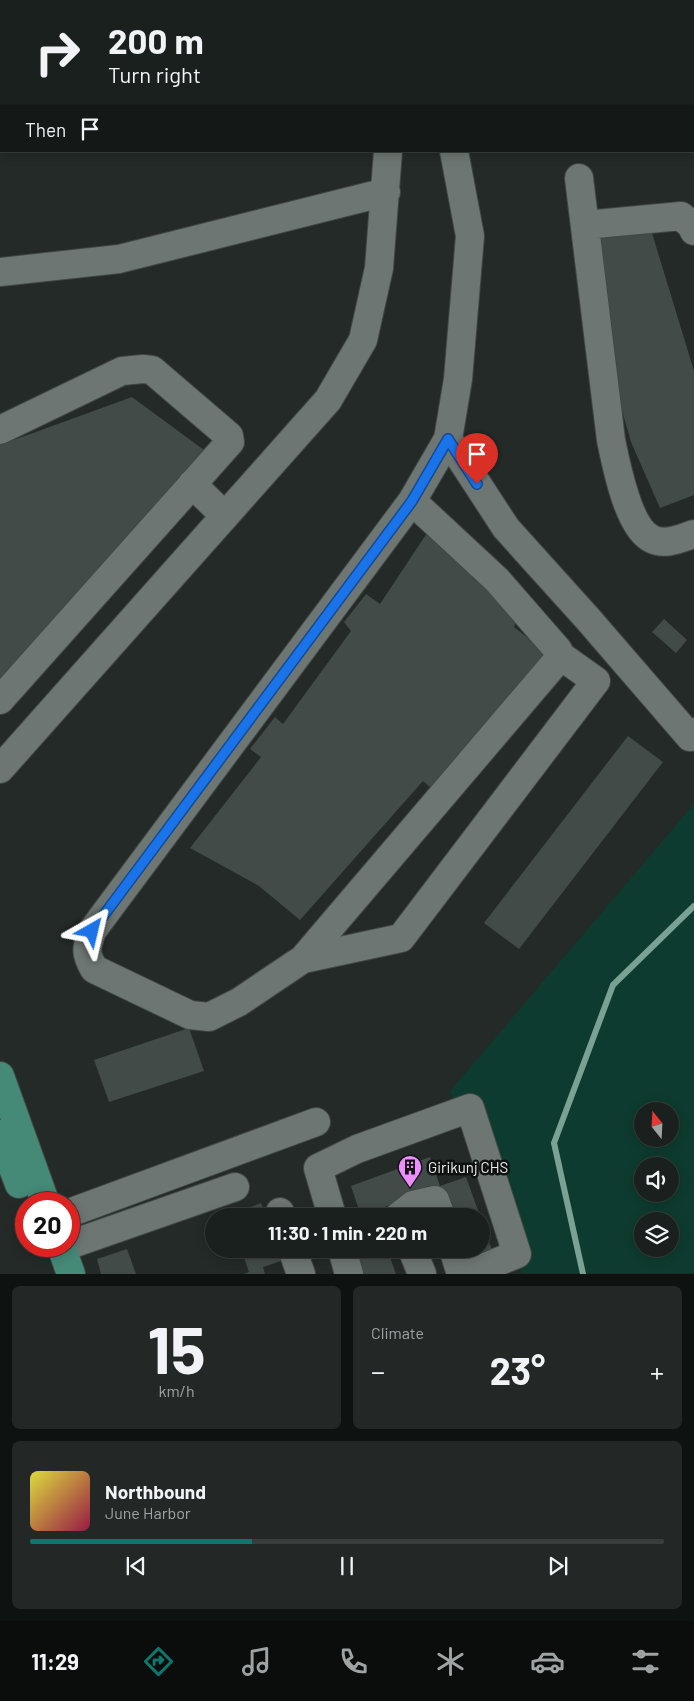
<!DOCTYPE html>
<meta charset="utf-8">
<style>
:root{--surface:#1a201d;--page:#232826;--text:#f1f3f6;--muted:#9fa3a4;--line:#383e3b;--accent:#0f766e}
body{margin:0;font-family:Barlow,sans-serif;background:var(--page);color:var(--text);height:100vh;display:flex;flex-direction:column;font-size:19px;white-space:nowrap}
*{box-sizing:border-box;margin:0}
p{font-size:16px;color:var(--muted)}
.icon{flex:none;width:28px;height:28px;fill:none;stroke:currentColor;stroke-width:2;stroke-linecap:round;stroke-linejoin:round}
.map{position:relative;height:1274px;overflow:hidden}
.details{display:flex;flex-direction:column;gap:12px;padding:12px;background:#0e1210;flex:1}
.details>*{flex:none}
.hud{position:absolute;left:0px;top:0px;width:695px;height:152px;box-shadow:0 2px 12px #0003,0 0 0 1px var(--line);background:#1a201d;color:var(--text);overflow:hidden}
.needle{width:32px;rotate:342deg}
.controls{position:absolute;left:634px;top:1102px;display:grid;gap:10px}
.controls a{display:grid;place-items:center;width:45px;height:45px;border-radius:50%;background:var(--surface);box-shadow:0 2px 12px #0003,0 0 0 1px var(--line);font-size:25px}
.speed{position:absolute;left:15px;top:1192px;display:flex;gap:10px;font-size:25px;font-weight:700;text-align:center}
.speed>*{display:grid;place-content:center;width:65px;height:65px;border-radius:50%;background:var(--surface);box-shadow:0 2px 12px #0003,0 0 0 1px var(--line);line-height:1}
.speed .limit{border:8px solid #d22;background:#fff;color:#111}
.pin{position:absolute;display:grid;place-items:center;width:42px;height:42px;color:#fff;margin:-51px -21px;border-radius:50% 50% 50% 0;rotate:-45deg;box-shadow:0 0 5px #0007}
.pin .icon{rotate:45deg}
.me{position:absolute;width:55px;margin:-28px;rotate:37deg;stroke-linejoin:round;filter:drop-shadow(0 0 4px #0008)}
.turn{display:flex;align-items:center;gap:18px;height:105px;padding:0 25px;font-size:22px}
.turn .icon{width:65px;height:65px;stroke-width:2.5}
.turn b{display:block;font-size:35px;line-height:42px}
.then{display:flex;align-items:center;height:48px;padding:0 25px;background:#0003;gap:10px;font-size:19px}
.big{font-size:38px;font-weight:700;line-height:1.1}
.details .widget{flex:1;display:flex;flex-direction:column;justify-content:center;gap:8px;min-width:0;padding:0 18px;border-radius:8px;background:var(--page)}
.details .dial{align-items:center;gap:0}
.dial b{font-size:65px;line-height:1}
.song{display:flex;align-items:center;gap:15px}
.cover{width:60px;height:60px;border-radius:8px;background:linear-gradient(135deg,hsl(60 70% 55%),hsl(340 70% 35%))}
.played{height:5px;border-radius:2px;background:linear-gradient(90deg,var(--accent) 35%,var(--line) 35%)}
.keys{display:flex;justify-content:space-around;direction:ltr}
.heat{display:flex;justify-content:space-between;align-items:center;font-size:28px;direction:ltr}
.details .tiles{flex:1;display:grid;gap:12px;grid-template-columns:1fr 1fr}
.widget:last-child{grid-column:span 2}
.trip{position:absolute;left:205px;top:1208px;width:285px;height:50px;border-radius:25px;background:var(--surface);box-shadow:0 2px 12px #0003,0 0 0 1px var(--line);font-weight:700;line-height:50px;text-align:center}
.tabs{display:flex;height:80px;justify-content:space-around;align-items:center;background:#0a0d0c;color:var(--muted)}
.tabs .icon{width:35px;height:35px}
.tabs .selected{color:var(--accent)}
.tabs b{font-size:22px;color:var(--text)}
.map>svg:first-child{display:block}
</style>
<div class="map">
<svg width="694" height="1274" viewBox="0 0 694 1274">
<rect width="100%" height="100%" fill="#232a27"/>
<path fill="#0e3b2f" fill-rule="evenodd" d="M 433,0 L 694,0 L 694,70 L 694,1 L 433,1 Z
M 694,804 L 694,1273 L 522,1273 L 450,1091 ZM 642,1111 L 670,1111 L 670,1139 L 642,1139 ZM 642,1166 L 670,1166 L 670,1194 L 642,1194 ZM 642,1221 L 670,1221 L 670,1249 L 642,1249 Z"/>
<g fill="none" stroke-linecap="round" stroke-linejoin="round">
<path stroke="#7ba195" stroke-width="6" d="M 583,1274 L 554,1143 L 613,985 L 694,906"/>
</g>
<path fill="#434b48" d="M 652,233 L 694,371 L 694,495 L 660,508 L 631,442 L 611,372 L 598,299 L 601,237 Z
M 132,397 L 204,450 L 0,689 L 0,445 Z
M 433,524 L 521,607 L 514,627 L 548,654 L 438,794 L 423,781 L 300,920 L 259,886 L 190,848 L 261,757 L 250,749 L 275,717 L 283,724 L 351,631 L 344,622 L 366,594 L 380,604 Z
M 664,619 L 687,640 L 676,653 L 652,632 Z
M 628,736 L 663,762 L 519,949 L 484,923 Z
M 189,1028 L 204,1071 L 109,1102 L 94,1060 Z
M 430,1157 L 440,1186 L 466,1177 L 480,1216 L 445,1216 L 435,1189 L 373,1211 L 375,1216 L 361,1216 L 351,1186 Z
M 261,1203 L 266,1216 L 230,1216 L 229,1215 Z
M 481,1221 L 494,1255 L 463,1267 L 457,1249 L 481,1249 Z
M 127,1249 L 136,1274 L 101,1274 L 97,1259 Z
M 241,1249 L 277,1249 L 281,1261 L 263,1267 L 265,1274 L 244,1274 L 249,1272 Z
M 348,1249 L 387,1249 L 396,1274 L 357,1274 Z"/>
<g fill="none" stroke-linecap="round" stroke-linejoin="round">
<g stroke="#424745" stroke-width="30">
<path id="minor" d="M 454,151 L 470,236 L 458,379 L 448,439 L 506,528 L 588,619 L 690,737 L 694,732
M 579,178 L 611,440 C 616,464 628,528 652,539 C 665,546 681,538 694,534
M 585,225 L 681,216 L 691,225 L 694,231
M 0,272 L 119,259 L 386,192
M 0,430 L 122,371 L 143,369 L 152,370 L 229,436 L 230,442 L 0,700
M 192,484 L 225,516
M 412,501 L 497,580 L 558,650 L 561,656 L 303,959 L 239,1002 L 209,1017 L 190,1015 L 94,969 C 85,953 86,949 92,931 L 412,501 L 448,439
M 0,769 L 328,400 L 363,340 L 379,268 L 388,151
M 303,959 L 401,938 L 596,681 L 561,656
M 280,1212 L 281,1216
M 69,1213 L 316,1122
M 332,1216 L 318,1168 L 357,1149 L 470,1108 L 517,1254 L 468,1274
M 399,1216 L 413,1205 L 435,1200 L 441,1216
M 69,1245 L 235,1187
M 292,1249 L 301,1274
M 342,1249 L 349,1274
M 412,1249 L 422,1274
M 453,1249 L 461,1274"/>
</g>
<g stroke="#424745" stroke-width="30">
<path id="major" d="M 0,1076 L 46,1204
M 0,1134 L 19,1184
M 61,1246 L 71,1274"/>
</g>
<use href="#minor" stroke="#6d7672" stroke-width="28"/>
<use href="#major" stroke="#458977" stroke-width="28"/>
</g>
<g fill="none" stroke-linecap="round" stroke-linejoin="round">
<g stroke="#114b97" stroke-width="12">
<path id="route" d="M 92,931 L 412,501 L 448,439 L 477,484"/>
</g>
<use href="#route" stroke="#1a73e8" stroke-width="9"/>
</g>
<defs>
<g id="building-pin" transform="scale(1.25)"><path d="M0 17L-7.5 6A9.5 9.5 0 1 1 7.5 6Z" fill="#eb8dfb" stroke="#0e1110"/><path d="M-4-6H4V6H1V3H-1V6H-4ZM-2.5-4.3h1.7v1.8h-1.7ZM.8-4.3h1.7v1.8H.8ZM-2.5-1h1.7V.8h-1.7ZM.8-1h1.7V.8H.8Z" fill="#111"/></g>
</defs>
<g fill-rule="evenodd">
<use href="#building-pin" x="410" y="1167"/>
</g>
<g text-anchor="middle" dominant-baseline="central" stroke-width="5" stroke-linejoin="round" paint-order="stroke">
<g font-size="15" fill="#ebefed" stroke="#0e1110" text-anchor="start">
<text x="428" y="1167">Girikunj CHS</text>
</g>
</g>
</svg>
<div class="controls">
<a><svg class="needle" viewBox="-14 -14 28 28"><path d="M0-13l5 13h-10z" fill="#e53935"/><path d="M0 13l5-13h-10z" fill="#9fa3a4"/></svg></a>
<a><svg class="icon" aria-label="sound" viewBox="0 0 24 24"><path d="M4 9h4l5-4v14l-5-4H4zM17 9q2 3 0 6"/></svg></a>
<a><svg class="icon" aria-label="layers" viewBox="0 0 24 24"><path d="M12 4l9 5-9 5-9-5zM3 14l9 5 9-5"/></svg></a>
</div>
<div class="speed"><div class="limit">20</div></div>
<div class="pin" style="left:477px;top:484px;background:#d93025"><svg class="icon" aria-label="arrive" viewBox="0 0 24 24"><path d="M6 21V4h12l-3 4 3 4H6"/></svg></div>
<svg class="me" style="left:92px;top:931px" viewBox="-20 -20 40 40"><path d="M0-17L14 15 0 8-14 15z" fill="#1a73e8" stroke="#fff" stroke-width="4"/></svg>
<div class="trip">11:30 · 1 min · 220 m</div>
<div class="hud">
<div class="turn"><svg class="icon" aria-label="right" viewBox="0 0 24 24"><path d="M7 20v-9h11M14 6l5 5-5 5"/></svg><div><b>200 m</b>Turn right</div></div>
<div class="then">Then<svg class="icon" aria-label="arrive" viewBox="0 0 24 24"><path d="M6 21V4h12l-3 4 3 4H6"/></svg></div>
</div>
</div>
<section class="details">
<div class="tiles">
<div class="widget dial"><b>15</b><p>km/h</p></div>
<div class="widget"><p>Climate</p>
<div class="heat"><a>−</a><b class="big">23°</b><a>+</a></div>
</div>
<div class="widget">
<div class="song"><i class="cover"></i><div><b>Northbound</b><p>June Harbor</p></div></div>
<div class="played"></div>
<div class="keys"><svg class="icon" aria-label="previous" viewBox="0 0 24 24"><path d="M18 5L8 12l10 7zM5 5v14"/></svg><svg class="icon" aria-label="pause" viewBox="0 0 24 24"><path d="M8 5v14M16 5v14"/></svg><svg class="icon" aria-label="next" viewBox="0 0 24 24"><path d="M6 5l10 7-10 7zM19 5v14"/></svg></div>
</div>
</div>
</section>
<nav class="tabs">
<b>11:29</b>
<svg class="icon selected" aria-label="directions" viewBox="0 0 24 24"><path d="M12 3l9 9-9 9-9-9zM9 14v-3h6M13 9l2 2-2 2"/></svg>
<svg class="icon" aria-label="music" viewBox="0 0 24 24"><path d="M9 18V5l10-2v13"/><circle cx="6" cy="18" r="3"/><circle cx="16" cy="16" r="3"/></svg>
<svg class="icon" aria-label="phone" viewBox="0 0 24 24"><path d="M5 4h4l2 5-3 2q2 4 5 5l2-3 5 2v4C11 20 4 13 5 4z"/></svg>
<svg class="icon" aria-label="climate" viewBox="0 0 24 24"><path d="M12 3v18M4 7l16 10M4 17L20 7"/></svg>
<svg class="icon" aria-label="car" viewBox="0 0 24 24"><path d="M5 17H2v-5l4-1 3-4h7l3 4 3 1v5h-3M9 17h6M6 11h13"/><circle cx="7" cy="17" r="2"/><circle cx="17" cy="17" r="2"/></svg>
<svg class="icon" aria-label="filters" viewBox="0 0 24 24"><path d="M4 7h16M4 17h16"/><circle cx="9" cy="7" r="2"/><circle cx="15" cy="17" r="2"/></svg>
</nav>
